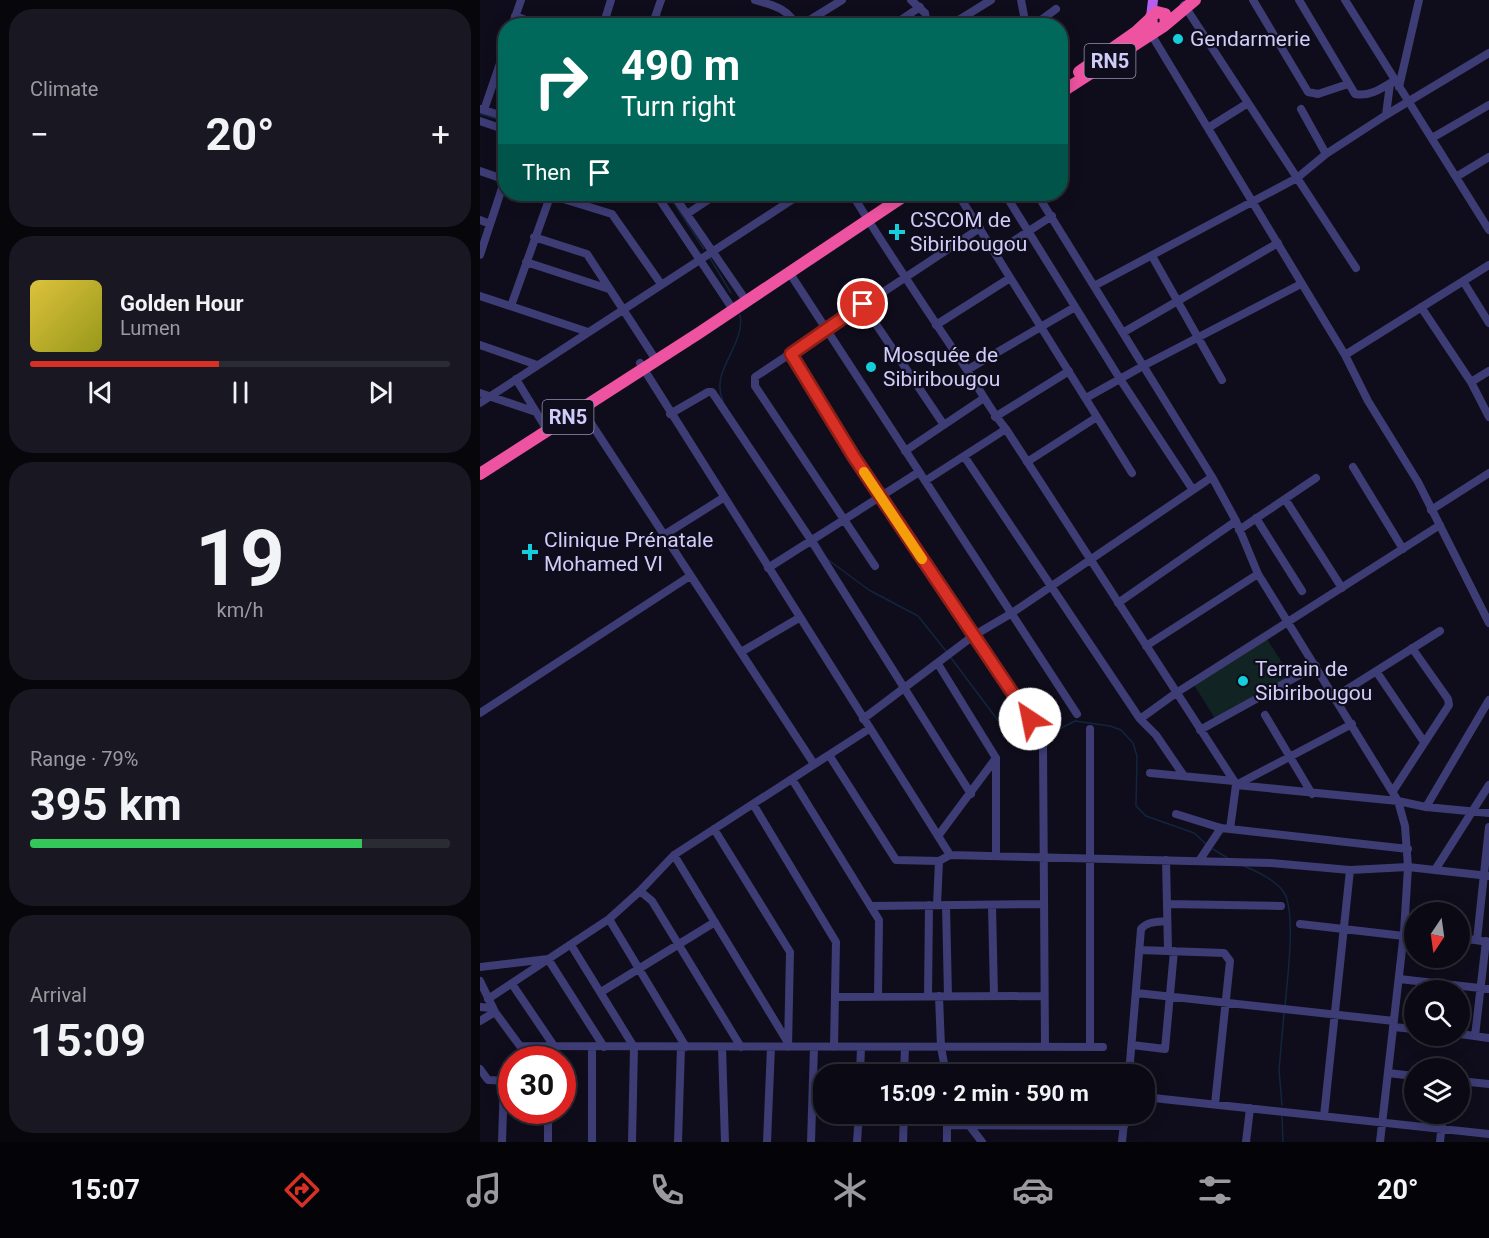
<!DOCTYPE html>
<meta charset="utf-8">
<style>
:root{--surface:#0b0a14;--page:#191822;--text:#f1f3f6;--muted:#9a9aa0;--line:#2b2b34;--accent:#d93025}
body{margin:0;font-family:Roboto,sans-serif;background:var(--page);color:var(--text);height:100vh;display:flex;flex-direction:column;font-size:22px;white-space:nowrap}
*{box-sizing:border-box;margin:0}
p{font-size:20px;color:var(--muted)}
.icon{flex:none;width:33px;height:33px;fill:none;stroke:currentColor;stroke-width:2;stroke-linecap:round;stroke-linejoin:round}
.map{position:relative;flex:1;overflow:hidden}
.sheet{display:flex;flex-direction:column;gap:9px;padding:9px;background:#06060b;width:480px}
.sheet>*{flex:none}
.hud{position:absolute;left:18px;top:18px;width:570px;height:183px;border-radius:24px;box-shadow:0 3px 15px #0003,0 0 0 2px var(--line);background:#00695c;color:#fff;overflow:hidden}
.needle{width:39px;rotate:193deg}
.controls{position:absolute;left:924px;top:902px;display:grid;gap:12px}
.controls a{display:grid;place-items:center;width:66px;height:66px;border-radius:50%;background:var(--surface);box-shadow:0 3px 15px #0003,0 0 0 2px var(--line);font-size:30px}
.speed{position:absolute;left:18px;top:1046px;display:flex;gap:12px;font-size:30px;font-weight:700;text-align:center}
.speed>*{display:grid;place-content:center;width:78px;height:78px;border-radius:50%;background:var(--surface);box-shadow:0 3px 15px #0003,0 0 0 2px var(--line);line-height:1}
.speed .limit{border:9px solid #d22;background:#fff;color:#111}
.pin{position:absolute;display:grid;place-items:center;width:51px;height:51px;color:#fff;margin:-26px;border:3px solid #fff;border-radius:50%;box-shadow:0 2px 6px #0007}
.me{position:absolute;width:66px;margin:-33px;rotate:326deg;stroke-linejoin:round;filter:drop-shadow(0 0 4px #0008)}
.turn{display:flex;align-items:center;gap:21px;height:126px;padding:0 24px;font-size:27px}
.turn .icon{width:78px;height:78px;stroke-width:2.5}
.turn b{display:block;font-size:42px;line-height:51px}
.then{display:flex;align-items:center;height:57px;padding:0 24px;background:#0003;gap:12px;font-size:22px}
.big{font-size:45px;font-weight:700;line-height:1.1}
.sheet .widget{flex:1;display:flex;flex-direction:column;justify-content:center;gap:9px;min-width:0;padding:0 21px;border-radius:24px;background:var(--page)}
.sheet .dial{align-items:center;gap:0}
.dial b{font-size:78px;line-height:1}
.song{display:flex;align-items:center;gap:18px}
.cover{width:72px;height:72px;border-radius:9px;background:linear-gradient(135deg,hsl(50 70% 55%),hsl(60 70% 35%))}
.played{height:6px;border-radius:3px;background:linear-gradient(90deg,var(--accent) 45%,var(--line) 45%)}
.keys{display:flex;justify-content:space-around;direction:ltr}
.heat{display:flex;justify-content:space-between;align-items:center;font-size:33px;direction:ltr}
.charge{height:9px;border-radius:4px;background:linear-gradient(90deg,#34c759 79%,var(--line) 0)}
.trip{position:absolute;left:333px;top:1064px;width:342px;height:60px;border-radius:24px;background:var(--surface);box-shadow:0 3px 15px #0003,0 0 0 2px var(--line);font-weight:700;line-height:60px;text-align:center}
.menu{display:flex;height:96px;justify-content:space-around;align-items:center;background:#040408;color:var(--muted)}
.menu .icon{width:42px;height:42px}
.menu .current{color:var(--accent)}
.menu b{font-size:27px;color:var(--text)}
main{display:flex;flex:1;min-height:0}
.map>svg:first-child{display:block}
</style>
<main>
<section class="sheet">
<div class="widget"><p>Climate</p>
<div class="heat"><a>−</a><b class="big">20°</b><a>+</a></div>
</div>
<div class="widget">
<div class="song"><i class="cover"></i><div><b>Golden Hour</b><p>Lumen</p></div></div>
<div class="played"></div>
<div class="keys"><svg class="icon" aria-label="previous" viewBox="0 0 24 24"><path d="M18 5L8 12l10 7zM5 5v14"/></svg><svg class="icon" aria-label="pause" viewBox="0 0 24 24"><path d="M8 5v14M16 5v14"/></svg><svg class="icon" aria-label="next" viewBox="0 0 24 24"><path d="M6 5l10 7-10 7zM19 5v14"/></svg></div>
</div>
<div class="widget dial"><b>19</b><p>km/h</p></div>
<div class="widget"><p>Range · 79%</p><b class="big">395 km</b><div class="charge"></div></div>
<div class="widget"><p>Arrival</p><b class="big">15:09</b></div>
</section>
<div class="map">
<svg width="1009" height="1142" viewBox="0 0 1009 1142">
<rect width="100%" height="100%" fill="#0f0d1b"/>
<path fill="#112423" d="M 787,639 L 811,677 L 738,723 L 714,685 Z"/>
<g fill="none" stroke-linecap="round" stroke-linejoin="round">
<path stroke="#12253f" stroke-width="1.5" d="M 0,114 L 26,122
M 188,194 L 224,249
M 230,258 L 251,293
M 243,401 C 229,371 266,345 260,315
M 337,542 L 347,559 L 389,590 L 438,616 L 466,651
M 471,658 L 535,743 L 542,745 L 560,739
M 564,737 L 595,721 L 630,726 L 641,730 L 653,743 L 657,756 L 656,806 L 666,816 L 714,833 L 726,844
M 733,849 L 749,859
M 764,866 C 776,871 795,880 803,891 C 817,909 807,982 805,1006
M 802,1105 L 799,1070 L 804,1013
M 802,1116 L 803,1142"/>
<path stroke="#3d3c75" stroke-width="8" d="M 275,0 C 294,6 306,7 317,26
M 431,0 L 445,13 L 447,26
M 541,0 L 546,26
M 773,0 L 828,92 L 838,94 L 868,84
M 819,0 L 875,94 C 890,97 902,88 915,80
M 865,0 L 1009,230
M 704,5 L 876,268
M 35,16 L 62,26
M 175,18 L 199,26
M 32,26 L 41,0
M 123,26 L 131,0
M 172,26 L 181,0
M 320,26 L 362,0
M 412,26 L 440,7
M 469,26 L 511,0
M 553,26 L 576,9
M 671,34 L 865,355 L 888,401 L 938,482 L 1009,623
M 919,87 L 939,0
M 1,109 L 26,117
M 821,109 L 846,154
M 4,110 L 26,46
M 906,115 L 910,84
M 0,121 L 26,130
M 728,128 L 768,103
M 952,138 L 1009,105
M 0,171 L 26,180
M 976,177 L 1009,157
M 67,194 L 132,214 L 181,284
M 176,194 L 250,305
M 193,194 L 263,296
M 372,194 C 408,253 447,310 485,367 C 499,388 510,410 526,429 L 754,781 L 756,785 L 750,829
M 478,194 L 652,473
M 525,194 L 640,379 L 713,490
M 557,194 L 732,477 L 756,521 L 778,574 L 918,801 L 925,826 L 928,867 L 924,932 L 900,1142
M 207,214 L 237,194
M 0,220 L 10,224
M 54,237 L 107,254 L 176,360
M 515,253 L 572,216
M 0,255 L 25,179
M 672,256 L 742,380
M 46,262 L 129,289
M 309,272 L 597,714
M 983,281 L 1009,323
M 614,286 L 817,178 L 846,154 L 906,115 L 1009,53
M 0,296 L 108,332
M 383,305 L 464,425
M 31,306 L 71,194
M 941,307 L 991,382 L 1009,417
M 456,325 L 530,278
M 644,332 L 798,243
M 0,345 L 57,365
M 311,354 L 374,457 L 562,736
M 865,355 L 1009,265
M 160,363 L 470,855
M 487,370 L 595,307
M 36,379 L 64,425
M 991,382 L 1009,371
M 0,393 L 56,412
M 606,398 L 663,366 L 821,284
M 0,403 L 321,194
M 101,408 L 334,764
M 190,414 L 228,392 L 232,392 L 331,540 L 491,794
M 515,417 L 589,371
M 425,451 L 504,398
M 484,456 L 660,719 L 676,735 L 704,776
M 547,462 L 617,417
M 873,467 L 923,549
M 445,481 L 526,429
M 805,499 L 862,588
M 951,510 L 1009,473
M 776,518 L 822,591
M 759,530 L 836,478
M 184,535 L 243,498
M 395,566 L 275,386 L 275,377 L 500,228
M 288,568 L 439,472
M 638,603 L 756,521
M 666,646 L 778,574
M 261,652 L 319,618
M 458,664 L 516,758 L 516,856
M 896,671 L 944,742
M 855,697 L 960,631
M 0,713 L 210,576
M 785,715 L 832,794
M 383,719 L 493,636 L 532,613 L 732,477
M 660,719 L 696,693 L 960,525
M 720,730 L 836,666
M 563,745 L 565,1047
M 349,755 L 416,860 L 459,861 L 470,855 L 791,863 L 870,870 L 928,867 L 1009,876
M 670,773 L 754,781
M 312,779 L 399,920 L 398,997
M 758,784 L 872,724
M 756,785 L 918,801 L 946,807 L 1009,813
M 913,791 L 969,705 L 968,699 L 932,648
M 273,804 L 356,942 L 354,1047
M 946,807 L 1009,700
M 696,814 L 741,828 L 928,849
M 234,829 L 310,952 L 308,1047
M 458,836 L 516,758
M 194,855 L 307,1041
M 686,860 L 688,950
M 719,861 L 741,828
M 955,870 L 1009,785
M 160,891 L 172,901 L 261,1047
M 687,904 L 801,906
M 457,905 L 459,861
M 466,905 L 468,996
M 512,905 L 514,996
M 392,906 L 564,904
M 129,919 L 206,1047
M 820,924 L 924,936
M 980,938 L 1002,941
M 997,940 L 1009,827
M 91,945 L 154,1047 L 152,1142
M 659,950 L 744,953 L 750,961 L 735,1104
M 0,967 L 68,959 L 124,1047
M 919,979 L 1009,989
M 0,981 L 15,1012 L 40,1046 L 623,1047
M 32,984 L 74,1046
M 121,992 L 235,922
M 657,993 L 914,1021
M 448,996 L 449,905
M 459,996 L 461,1047 L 466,1074
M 355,997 L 564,996
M 8,999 L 129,919 L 160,891 L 194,855 L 389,729
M 0,1007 L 12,1008
M 0,1021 L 15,1012
M 913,1027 L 934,1029
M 980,1034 L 1009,1038
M 995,1036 L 1006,941
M 652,1045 L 685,1049 L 694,951
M 68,1046 L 68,1059
M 242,1047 L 245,1142
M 610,1047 L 610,729
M 0,1069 L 8,1080 L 32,1081
M 908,1073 L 934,1076
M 380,1074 L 381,1047
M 424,1074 L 425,1047
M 649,1074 L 661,929 C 667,921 679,922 687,921
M 980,1081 L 1009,1084
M 664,1097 L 1009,1134
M 68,1110 L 68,1142
M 467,1113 L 467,1142
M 844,1116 L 870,870
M 467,1125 L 644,1126
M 489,1125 L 502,1142
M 22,1142 L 24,1081
M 112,1142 L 112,1046
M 198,1142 L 201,1047
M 287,1142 L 291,1047
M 331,1142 L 334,1047
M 377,1142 L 379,1113
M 423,1142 L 424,1113
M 642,1142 L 645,1113
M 766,1142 L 770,1108
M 960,1142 L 963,1113"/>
<path stroke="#b55eef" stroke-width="10" d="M 671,17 L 673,0"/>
<path stroke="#ee53a1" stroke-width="12" d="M 672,24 L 671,17 L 677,12 L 685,14 L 686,24
M 599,72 L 656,32 L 670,19
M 580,93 L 684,26 L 715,0
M 0,474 L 219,333 L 427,194"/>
</g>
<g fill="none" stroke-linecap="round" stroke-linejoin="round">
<g stroke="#8d1f18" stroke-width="15">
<path id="route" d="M 383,304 L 311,354 L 374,457 L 550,719"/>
</g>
<use href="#route" stroke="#d93025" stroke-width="10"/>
<path stroke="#f59e0b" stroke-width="10" d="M 384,472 L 442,559"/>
</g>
<g fill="#16cddb" stroke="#0f0d1b" stroke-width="2">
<circle cx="698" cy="39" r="6"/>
<path d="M414 223h6v6h6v6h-6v6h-6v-6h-6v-6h6z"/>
<circle cx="391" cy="367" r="6"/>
<path d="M47 543h6v6h6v6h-6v6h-6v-6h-6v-6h6z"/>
<circle cx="763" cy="681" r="6"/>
</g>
<g text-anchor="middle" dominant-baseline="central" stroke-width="4.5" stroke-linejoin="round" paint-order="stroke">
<g fill="#0f0d1b" stroke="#9693b7" stroke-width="1.5">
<rect x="604.5" y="44" width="51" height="34" rx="4.5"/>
<rect x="62.5" y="400" width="51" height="34" rx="4.5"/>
</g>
<g font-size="20" font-weight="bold" fill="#d0ccfa">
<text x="630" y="61">RN5</text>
<text x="88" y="417">RN5</text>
</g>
<g font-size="21" fill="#d0ccfa" stroke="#0f0d1b" text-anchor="start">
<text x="710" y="39">Gendarmerie</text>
<text x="430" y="220">CSCOM de<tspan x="430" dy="24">Sibiribougou</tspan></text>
<text x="403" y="355">Mosquée de<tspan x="403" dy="24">Sibiribougou</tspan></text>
<text x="64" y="540">Clinique Prénatale<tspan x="64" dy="24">Mohamed VI</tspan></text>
<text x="775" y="669">Terrain de<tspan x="775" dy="24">Sibiribougou</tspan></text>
</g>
</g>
</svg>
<div class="controls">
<a><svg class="needle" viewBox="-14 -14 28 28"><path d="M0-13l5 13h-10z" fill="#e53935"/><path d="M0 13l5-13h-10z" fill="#9a9aa0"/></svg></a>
<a><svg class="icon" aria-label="search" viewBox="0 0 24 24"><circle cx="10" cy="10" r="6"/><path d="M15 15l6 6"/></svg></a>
<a><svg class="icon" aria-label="layers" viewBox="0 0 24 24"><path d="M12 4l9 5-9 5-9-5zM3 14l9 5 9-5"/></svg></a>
</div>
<div class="speed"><div class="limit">30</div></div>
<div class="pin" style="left:383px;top:304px;background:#d93025"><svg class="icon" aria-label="arrive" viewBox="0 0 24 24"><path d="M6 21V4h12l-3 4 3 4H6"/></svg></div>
<svg class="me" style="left:550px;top:719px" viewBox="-20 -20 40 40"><circle r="19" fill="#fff"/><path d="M0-13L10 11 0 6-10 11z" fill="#d93025"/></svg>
<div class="trip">15:09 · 2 min · 590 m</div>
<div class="hud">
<div class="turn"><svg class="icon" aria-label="right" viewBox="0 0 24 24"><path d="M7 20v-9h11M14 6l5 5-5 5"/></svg><div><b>490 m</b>Turn right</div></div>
<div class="then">Then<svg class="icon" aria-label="arrive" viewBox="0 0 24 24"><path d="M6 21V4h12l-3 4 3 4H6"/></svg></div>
</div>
</div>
</main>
<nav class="menu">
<b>15:07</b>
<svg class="icon current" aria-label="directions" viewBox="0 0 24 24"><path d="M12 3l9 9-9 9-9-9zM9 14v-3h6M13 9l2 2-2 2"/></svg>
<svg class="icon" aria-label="music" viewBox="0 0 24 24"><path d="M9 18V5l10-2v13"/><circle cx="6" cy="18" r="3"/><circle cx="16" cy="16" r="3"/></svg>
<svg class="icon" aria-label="phone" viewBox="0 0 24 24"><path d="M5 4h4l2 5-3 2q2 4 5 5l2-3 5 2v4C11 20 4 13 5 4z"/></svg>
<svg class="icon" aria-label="climate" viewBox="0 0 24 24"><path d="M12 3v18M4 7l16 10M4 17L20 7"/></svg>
<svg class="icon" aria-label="car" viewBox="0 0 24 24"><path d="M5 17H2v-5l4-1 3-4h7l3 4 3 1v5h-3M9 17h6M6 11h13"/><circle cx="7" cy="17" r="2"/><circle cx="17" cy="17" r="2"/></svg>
<svg class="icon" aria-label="filters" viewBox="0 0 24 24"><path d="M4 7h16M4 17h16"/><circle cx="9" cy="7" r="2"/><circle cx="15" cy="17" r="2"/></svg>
<b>20°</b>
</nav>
